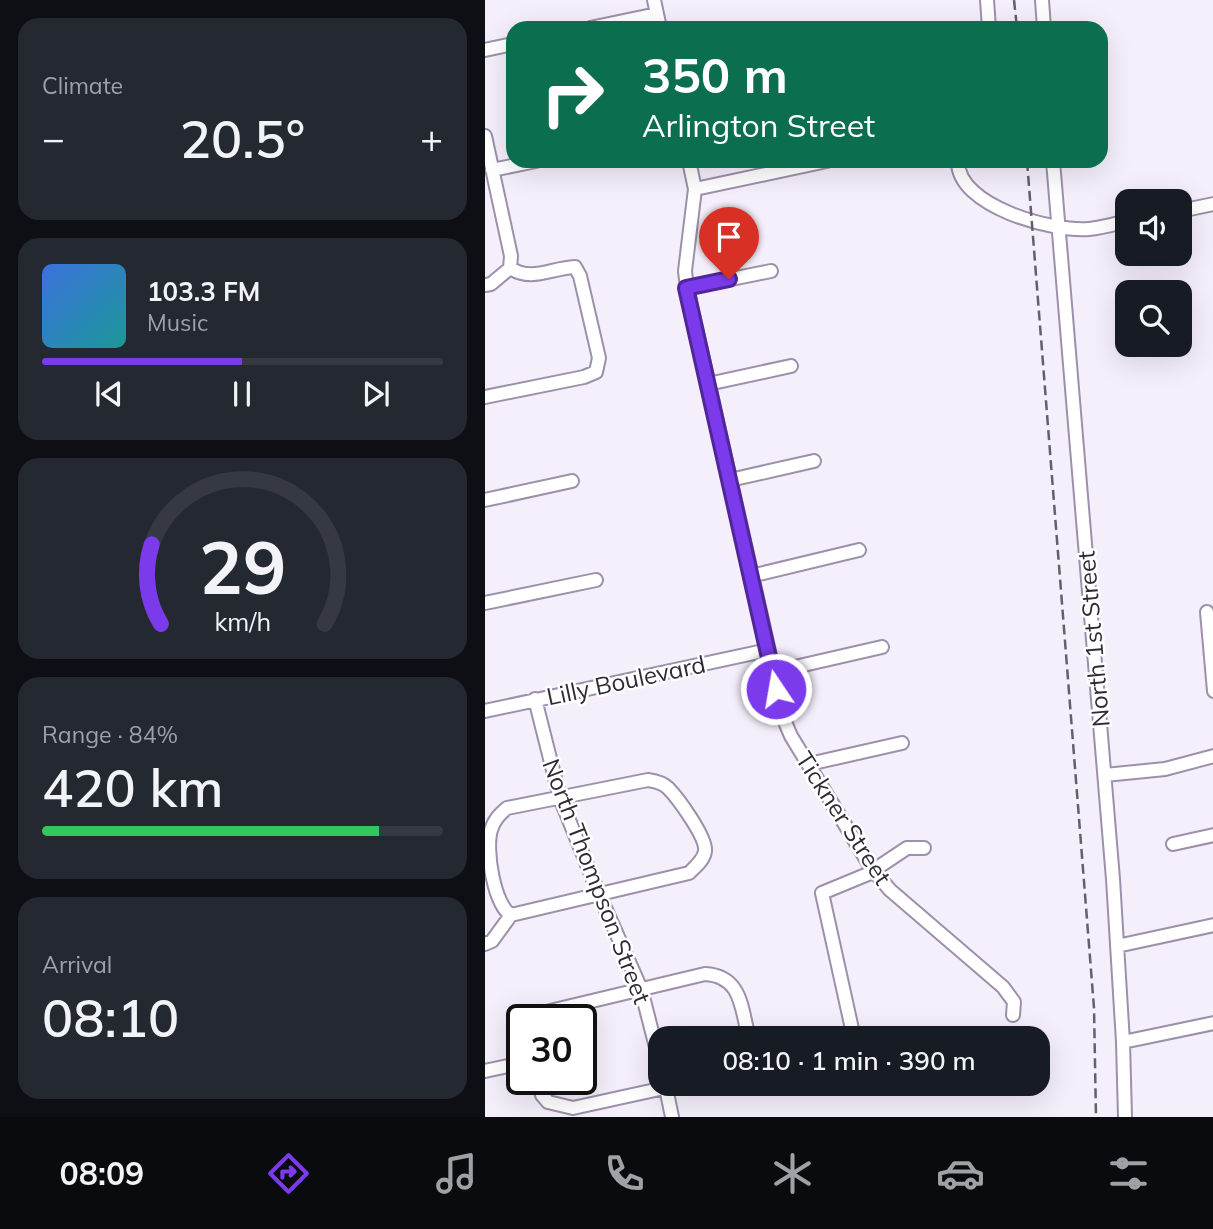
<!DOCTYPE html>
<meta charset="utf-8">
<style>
:root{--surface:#171b24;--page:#242831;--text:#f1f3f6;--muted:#9ea1a6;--line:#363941;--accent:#7c3aed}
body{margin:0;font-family:Mulish,sans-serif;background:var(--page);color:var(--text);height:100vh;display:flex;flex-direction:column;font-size:26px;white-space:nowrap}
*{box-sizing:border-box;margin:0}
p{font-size:23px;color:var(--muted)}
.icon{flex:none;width:38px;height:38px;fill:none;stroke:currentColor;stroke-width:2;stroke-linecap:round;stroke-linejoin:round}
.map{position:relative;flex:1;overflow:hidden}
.sheet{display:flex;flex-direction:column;gap:18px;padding:18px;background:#0d0f14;width:485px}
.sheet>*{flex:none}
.top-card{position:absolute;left:21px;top:21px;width:602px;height:147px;border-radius:21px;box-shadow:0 7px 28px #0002;background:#0b6e4f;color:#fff;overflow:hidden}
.controls{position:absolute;left:630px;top:189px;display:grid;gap:14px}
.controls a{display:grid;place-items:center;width:77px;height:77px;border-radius:14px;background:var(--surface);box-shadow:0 7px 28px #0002;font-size:35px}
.speed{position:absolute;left:21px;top:1004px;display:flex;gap:14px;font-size:35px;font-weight:700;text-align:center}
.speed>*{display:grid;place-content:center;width:91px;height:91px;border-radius:50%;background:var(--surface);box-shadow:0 7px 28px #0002;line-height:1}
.speed .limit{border:4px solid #111;border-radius:10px;background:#fff;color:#111}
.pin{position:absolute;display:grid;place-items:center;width:60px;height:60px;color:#fff;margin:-72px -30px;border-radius:50% 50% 50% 0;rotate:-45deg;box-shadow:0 0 7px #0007}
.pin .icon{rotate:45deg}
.me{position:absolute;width:77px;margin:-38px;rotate:348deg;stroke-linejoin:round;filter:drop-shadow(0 0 5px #0008)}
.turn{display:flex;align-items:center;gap:24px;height:147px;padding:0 21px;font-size:32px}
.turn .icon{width:91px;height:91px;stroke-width:2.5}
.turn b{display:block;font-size:49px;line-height:60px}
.big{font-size:52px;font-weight:600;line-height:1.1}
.sheet .card{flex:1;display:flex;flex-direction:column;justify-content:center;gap:10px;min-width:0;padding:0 24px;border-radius:21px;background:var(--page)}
.sheet .dial{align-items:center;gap:0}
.dial svg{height:182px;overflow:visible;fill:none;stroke:var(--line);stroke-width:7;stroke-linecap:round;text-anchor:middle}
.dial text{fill:var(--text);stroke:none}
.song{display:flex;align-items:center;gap:21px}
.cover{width:84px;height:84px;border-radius:10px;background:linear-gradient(135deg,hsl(220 70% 55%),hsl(180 70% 35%))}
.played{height:7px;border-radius:4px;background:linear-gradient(90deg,var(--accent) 50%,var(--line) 50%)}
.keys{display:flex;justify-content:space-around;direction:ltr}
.heat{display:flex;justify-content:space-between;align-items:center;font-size:38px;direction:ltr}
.charge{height:10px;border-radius:5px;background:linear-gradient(90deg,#34c759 84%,var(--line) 0)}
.trip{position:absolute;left:163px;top:1026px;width:402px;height:70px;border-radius:21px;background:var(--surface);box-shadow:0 7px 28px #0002;font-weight:600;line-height:70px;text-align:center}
.menu{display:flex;height:112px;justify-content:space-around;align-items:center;background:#090b0e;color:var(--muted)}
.menu .icon{width:49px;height:49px}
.menu .active{color:var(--accent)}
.menu b{font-size:32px;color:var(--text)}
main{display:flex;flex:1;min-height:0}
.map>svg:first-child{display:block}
</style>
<main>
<section class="sheet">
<div class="card"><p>Climate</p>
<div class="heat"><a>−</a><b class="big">20.5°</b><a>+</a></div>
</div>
<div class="card">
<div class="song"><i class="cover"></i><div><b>103.3 FM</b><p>Music</p></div></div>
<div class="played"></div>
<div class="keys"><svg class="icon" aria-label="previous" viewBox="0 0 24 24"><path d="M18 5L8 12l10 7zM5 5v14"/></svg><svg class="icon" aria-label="pause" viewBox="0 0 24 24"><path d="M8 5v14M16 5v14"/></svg><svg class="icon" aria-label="next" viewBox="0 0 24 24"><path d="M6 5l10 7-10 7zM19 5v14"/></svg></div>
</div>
<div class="card dial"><svg viewBox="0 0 100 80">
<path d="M14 69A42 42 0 1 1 86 69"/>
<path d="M14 69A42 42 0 0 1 10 34" stroke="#7c3aed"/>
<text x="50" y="56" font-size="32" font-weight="700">29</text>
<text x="50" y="72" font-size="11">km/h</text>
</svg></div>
<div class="card"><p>Range · 84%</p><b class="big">420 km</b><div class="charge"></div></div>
<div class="card"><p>Arrival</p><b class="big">08:10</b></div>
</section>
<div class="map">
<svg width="729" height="1117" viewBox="0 0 729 1117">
<rect width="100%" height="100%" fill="#f5effb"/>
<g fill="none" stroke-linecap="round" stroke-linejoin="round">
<g stroke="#9d90ab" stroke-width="16">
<path id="minor" d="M 169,0 L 175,28
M 502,0 L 504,28
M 557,0 L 559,28
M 105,28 L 172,14
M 0,50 L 28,44
M 0,136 L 26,256 L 25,268 L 6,284 L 0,285
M 204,161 L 210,189 L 200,271 L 202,288 L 300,722 L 306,736 L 387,869 L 405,890 L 518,987 L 529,1002 L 528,1015
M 473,161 C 472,207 569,232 604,229 C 617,228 630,224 642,221
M 568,161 L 628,879 L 638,1042 L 640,1117
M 7,170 L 51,161
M 210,189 L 342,161
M 695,211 L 729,204
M 202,288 L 286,271
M 223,384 L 306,366
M 0,397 L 99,377 L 111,372 L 114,358 L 95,276 L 90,267 C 66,268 47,282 25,268
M 245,480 L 329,461
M 0,500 L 87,481
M 266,576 L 374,550
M 0,603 L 111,580
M 722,612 L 729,691
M 288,672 L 397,647
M 50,699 L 75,798 L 114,894 L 156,989 L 175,1063
M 0,711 L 283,650
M 324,764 L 417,743
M 620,775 L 680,769 L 729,756
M 163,780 C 170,781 178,783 183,788 C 193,798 222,838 220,851 C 219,860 210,867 204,873 L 26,915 C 9,905 0,849 6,830 C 9,820 14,815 22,808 Z
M 688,844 L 729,835
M 0,944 L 7,941 L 26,915
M 632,946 L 729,925
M 50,1020 L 56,1014 L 65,1011 L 220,974 C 257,976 256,1008 264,1038
M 369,1038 L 337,893 L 383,874 L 422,848 L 439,848
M 638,1042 L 729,1023
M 0,1071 L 37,1063
M 53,1080 L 57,1095 L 63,1102 L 88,1108 L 202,1083
M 180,1083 L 187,1117"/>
</g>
<use href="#minor" stroke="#fff" stroke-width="12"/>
<path stroke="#655f6a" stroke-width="2.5" stroke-dasharray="10 5" stroke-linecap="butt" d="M 529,0 L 532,28
M 542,161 L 609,1008 L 611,1117"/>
</g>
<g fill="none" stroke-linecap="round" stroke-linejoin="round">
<g stroke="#51269a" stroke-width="18">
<path id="route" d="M 244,279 L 201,288 L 291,689"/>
</g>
<use href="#route" stroke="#7c3aed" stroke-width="12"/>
</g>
<g text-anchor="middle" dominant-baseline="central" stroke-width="5" stroke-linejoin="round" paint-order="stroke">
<g font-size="24" fill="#302a35" stroke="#fff">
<text transform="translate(608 639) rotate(-95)">North 1st Street</text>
<text transform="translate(141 680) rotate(-12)">Lilly Boulevard</text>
<text transform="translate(359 818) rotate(57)">Tickner Street</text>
<text transform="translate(112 881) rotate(69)">North Thompson Street</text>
</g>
</g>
</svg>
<div class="controls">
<a><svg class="icon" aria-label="sound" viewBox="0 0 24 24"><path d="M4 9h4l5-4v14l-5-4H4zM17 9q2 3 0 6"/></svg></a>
<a><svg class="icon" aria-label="search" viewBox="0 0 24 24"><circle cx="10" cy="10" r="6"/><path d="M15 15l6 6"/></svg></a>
</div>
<div class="speed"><div class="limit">30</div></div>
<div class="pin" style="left:244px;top:279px;background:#d93025"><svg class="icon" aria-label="arrive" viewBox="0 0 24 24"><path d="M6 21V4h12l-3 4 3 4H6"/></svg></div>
<svg class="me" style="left:291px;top:689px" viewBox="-20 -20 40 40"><circle r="17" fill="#7c3aed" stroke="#fff" stroke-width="3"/><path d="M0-11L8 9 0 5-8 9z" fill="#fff"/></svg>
<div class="trip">08:10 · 1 min · 390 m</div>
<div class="top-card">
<div class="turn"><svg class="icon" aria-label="right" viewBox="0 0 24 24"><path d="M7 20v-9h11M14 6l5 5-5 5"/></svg><div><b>350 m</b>Arlington Street</div></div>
</div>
</div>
</main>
<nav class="menu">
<b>08:09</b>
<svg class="icon active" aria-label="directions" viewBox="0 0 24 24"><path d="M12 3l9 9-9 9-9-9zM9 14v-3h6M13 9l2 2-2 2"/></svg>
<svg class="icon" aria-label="music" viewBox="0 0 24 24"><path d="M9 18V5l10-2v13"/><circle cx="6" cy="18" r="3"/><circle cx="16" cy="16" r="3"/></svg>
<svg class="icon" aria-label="phone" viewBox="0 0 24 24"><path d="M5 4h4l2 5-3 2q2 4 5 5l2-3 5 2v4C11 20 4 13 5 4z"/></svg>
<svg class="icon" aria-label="climate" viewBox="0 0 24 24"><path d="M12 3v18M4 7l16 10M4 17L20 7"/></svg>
<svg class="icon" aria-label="car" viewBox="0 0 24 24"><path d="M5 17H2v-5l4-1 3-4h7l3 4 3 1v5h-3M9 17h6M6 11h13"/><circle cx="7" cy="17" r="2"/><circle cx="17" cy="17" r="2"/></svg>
<svg class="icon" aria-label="filters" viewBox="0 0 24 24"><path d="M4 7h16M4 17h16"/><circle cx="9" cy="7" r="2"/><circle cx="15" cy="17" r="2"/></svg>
</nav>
